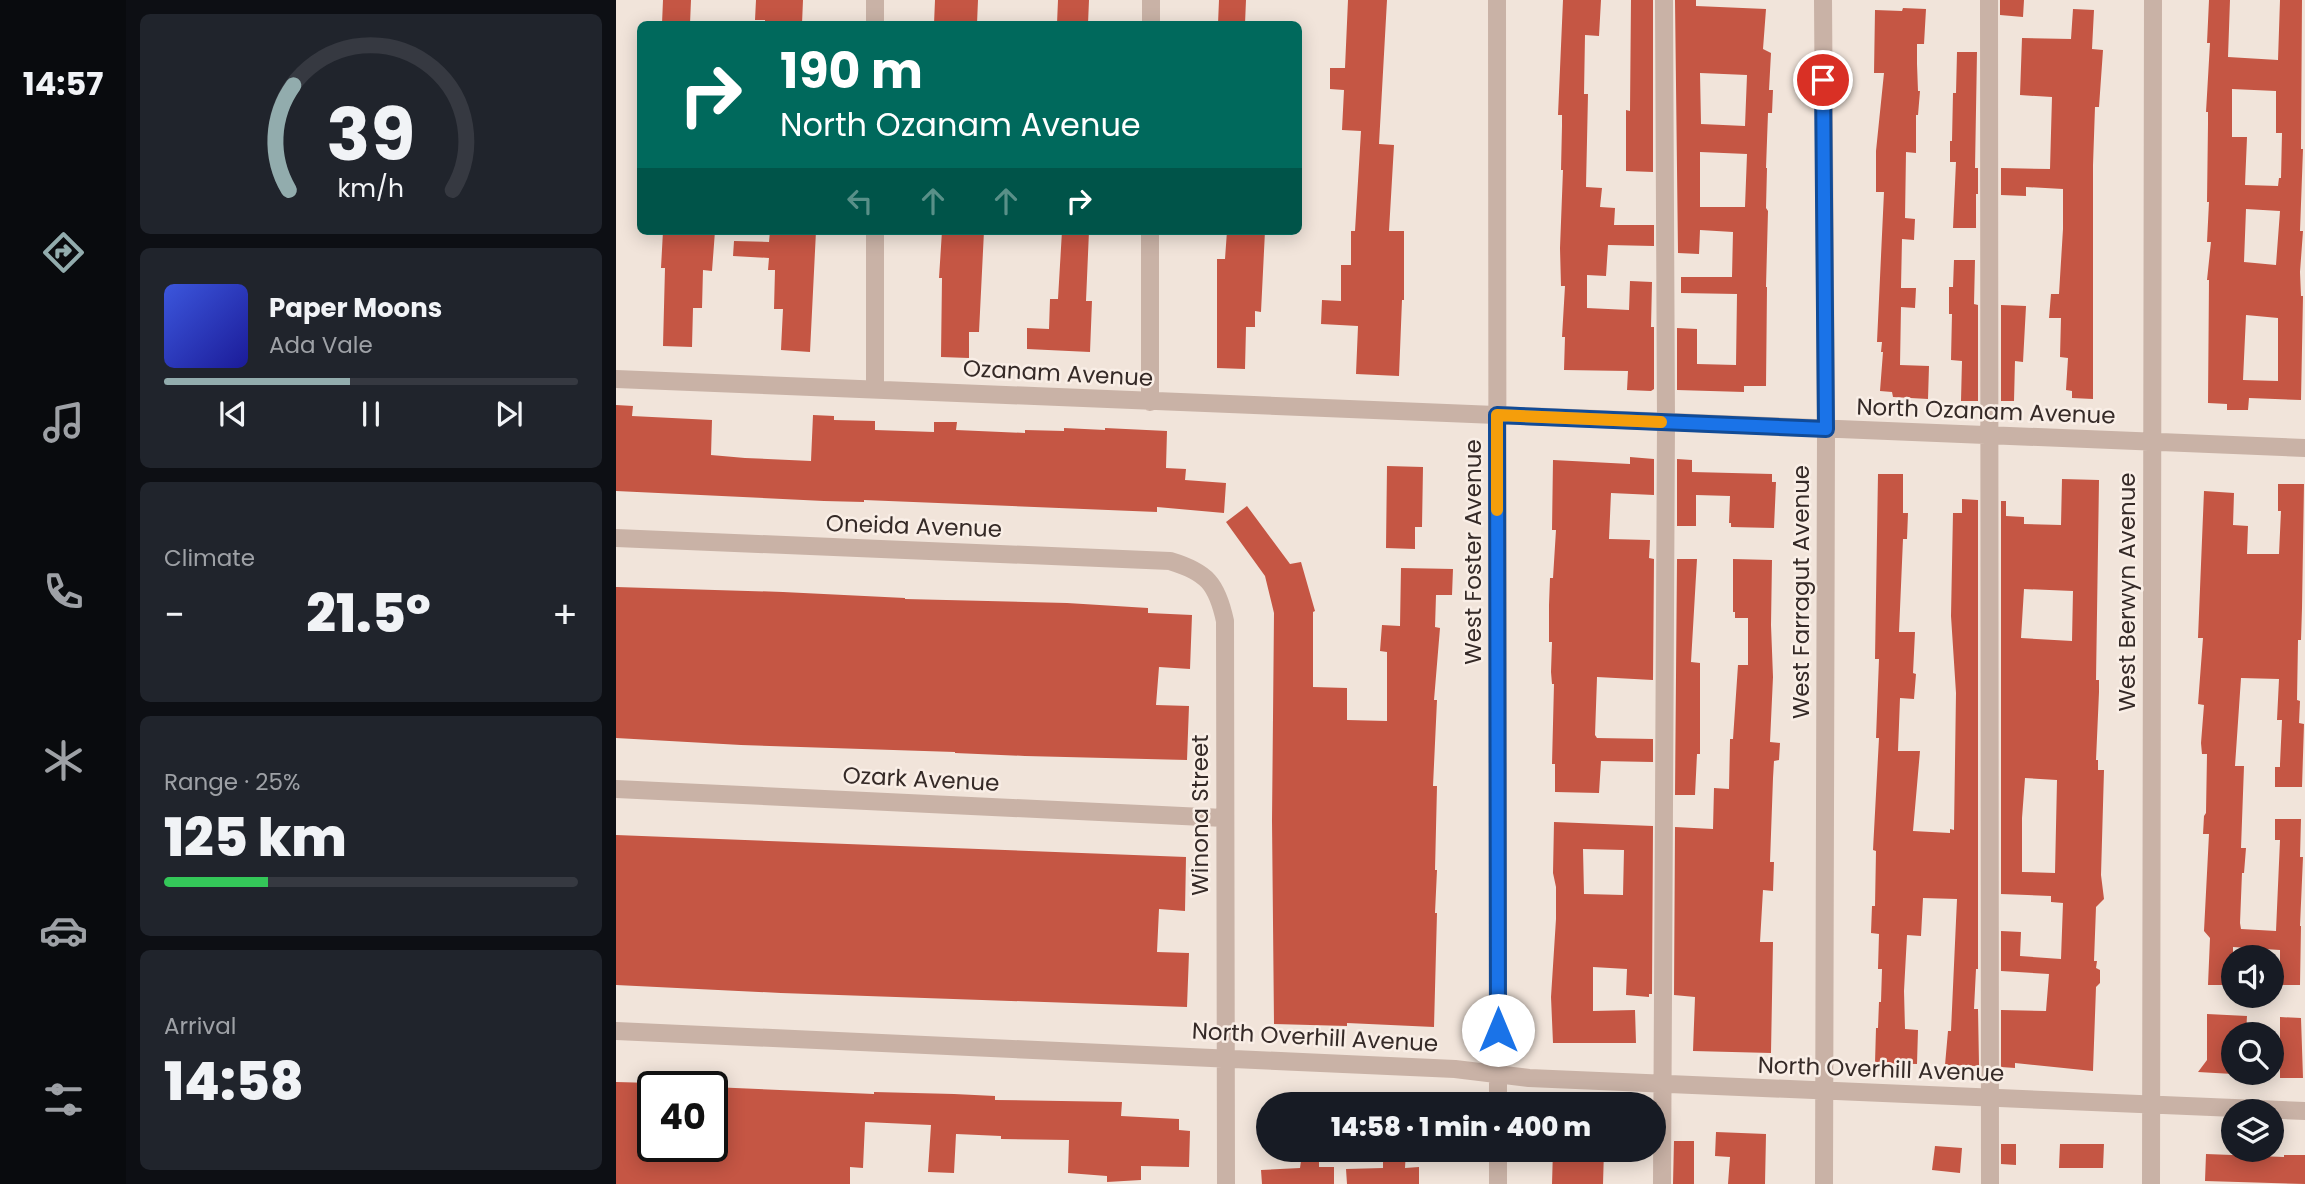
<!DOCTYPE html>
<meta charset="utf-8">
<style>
:root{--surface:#171b24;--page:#20242c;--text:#f1f3f6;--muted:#9ea1a6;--line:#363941;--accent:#92acad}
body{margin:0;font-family:Poppins,sans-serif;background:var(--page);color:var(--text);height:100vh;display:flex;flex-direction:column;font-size:26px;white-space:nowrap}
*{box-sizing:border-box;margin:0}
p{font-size:23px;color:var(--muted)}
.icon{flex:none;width:38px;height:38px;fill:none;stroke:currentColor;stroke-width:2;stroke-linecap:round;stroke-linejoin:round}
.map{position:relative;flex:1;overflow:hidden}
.side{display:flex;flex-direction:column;gap:14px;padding:14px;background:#0d0f14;width:490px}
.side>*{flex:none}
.top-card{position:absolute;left:21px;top:21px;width:665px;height:214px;border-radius:10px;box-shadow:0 4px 18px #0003;background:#00695c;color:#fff;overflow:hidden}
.fabs{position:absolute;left:1605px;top:945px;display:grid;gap:14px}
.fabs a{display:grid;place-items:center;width:63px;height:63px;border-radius:50%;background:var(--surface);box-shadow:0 4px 18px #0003;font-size:35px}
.speed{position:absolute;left:21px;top:1071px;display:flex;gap:14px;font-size:35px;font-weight:700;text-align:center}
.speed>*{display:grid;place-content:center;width:91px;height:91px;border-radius:50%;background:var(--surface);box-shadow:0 4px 18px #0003;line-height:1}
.speed .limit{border:4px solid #111;border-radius:10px;background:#fff;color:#111}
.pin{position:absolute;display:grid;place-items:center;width:60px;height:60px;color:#fff;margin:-30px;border:4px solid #fff;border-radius:50%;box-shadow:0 2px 7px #0007}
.me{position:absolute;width:77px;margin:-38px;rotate:0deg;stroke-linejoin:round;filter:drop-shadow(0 0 5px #0008)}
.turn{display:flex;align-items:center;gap:24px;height:147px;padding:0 28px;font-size:32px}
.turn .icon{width:91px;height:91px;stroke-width:2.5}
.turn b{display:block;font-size:49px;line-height:60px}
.lanes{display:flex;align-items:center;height:66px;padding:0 28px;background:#0003;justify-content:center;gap:35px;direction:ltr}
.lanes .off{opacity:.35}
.big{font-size:52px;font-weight:800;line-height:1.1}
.side .widget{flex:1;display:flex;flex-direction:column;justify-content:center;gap:10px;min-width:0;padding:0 24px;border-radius:10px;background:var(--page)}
.side .dial{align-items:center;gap:0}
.dial svg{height:182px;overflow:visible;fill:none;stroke:var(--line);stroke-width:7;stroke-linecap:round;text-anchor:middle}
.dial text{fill:var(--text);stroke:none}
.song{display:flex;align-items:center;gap:21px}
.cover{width:84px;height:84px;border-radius:10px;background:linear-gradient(135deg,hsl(230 70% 55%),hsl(240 70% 35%))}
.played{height:7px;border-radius:4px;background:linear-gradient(90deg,var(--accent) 45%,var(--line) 45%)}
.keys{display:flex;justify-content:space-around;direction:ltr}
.heat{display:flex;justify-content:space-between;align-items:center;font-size:38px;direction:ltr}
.charge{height:10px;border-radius:5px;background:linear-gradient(90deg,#34c759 25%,var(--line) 0)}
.trip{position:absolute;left:640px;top:1092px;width:410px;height:70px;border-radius:35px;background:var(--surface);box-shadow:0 4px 18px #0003;font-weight:800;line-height:70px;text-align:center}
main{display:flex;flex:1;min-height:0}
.dock{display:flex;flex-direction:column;width:126px;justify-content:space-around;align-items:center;background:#090b0e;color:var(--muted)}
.dock .icon{width:49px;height:49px}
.dock .on{color:var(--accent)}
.dock b{font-size:32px;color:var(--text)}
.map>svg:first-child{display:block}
</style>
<main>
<nav class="dock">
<b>14:57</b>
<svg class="icon on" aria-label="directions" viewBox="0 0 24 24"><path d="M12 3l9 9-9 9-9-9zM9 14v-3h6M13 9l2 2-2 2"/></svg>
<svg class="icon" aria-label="music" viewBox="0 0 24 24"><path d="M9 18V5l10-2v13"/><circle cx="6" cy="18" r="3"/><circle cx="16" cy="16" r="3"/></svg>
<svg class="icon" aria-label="phone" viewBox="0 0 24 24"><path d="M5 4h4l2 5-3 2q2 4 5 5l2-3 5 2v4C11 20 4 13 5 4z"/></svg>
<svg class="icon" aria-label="climate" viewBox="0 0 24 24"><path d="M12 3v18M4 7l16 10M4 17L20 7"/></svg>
<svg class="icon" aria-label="car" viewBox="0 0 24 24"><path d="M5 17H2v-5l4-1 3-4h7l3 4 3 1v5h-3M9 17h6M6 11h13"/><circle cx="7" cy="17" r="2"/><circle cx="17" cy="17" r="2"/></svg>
<svg class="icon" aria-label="filters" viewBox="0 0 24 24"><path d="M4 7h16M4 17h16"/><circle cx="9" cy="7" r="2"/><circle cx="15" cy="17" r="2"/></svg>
</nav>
<section class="side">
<div class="widget dial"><svg viewBox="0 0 100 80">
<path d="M14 69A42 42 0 1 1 86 69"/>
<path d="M14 69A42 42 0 0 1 16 23" stroke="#92acad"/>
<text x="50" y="56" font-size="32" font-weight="700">39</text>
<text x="50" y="72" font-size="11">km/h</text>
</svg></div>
<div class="widget">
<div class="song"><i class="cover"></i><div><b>Paper Moons</b><p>Ada Vale</p></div></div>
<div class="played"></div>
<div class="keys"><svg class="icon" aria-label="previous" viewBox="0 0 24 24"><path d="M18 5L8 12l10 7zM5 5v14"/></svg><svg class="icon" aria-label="pause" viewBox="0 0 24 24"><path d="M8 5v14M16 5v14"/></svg><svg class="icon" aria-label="next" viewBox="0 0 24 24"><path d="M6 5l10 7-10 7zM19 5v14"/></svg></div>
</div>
<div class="widget"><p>Climate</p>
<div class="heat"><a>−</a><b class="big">21.5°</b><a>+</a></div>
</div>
<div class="widget"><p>Range · 25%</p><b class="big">125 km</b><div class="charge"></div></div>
<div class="widget"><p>Arrival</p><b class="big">14:58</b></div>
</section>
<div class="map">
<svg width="1689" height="1184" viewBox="0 0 1689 1184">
<rect width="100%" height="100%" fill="#f1e4da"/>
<path fill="#c55644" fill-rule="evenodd" d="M 47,0 L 75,0 L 74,24 L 46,24 Z
M 140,0 L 187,0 L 186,24 L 149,24 L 149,20 L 139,20 Z
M 319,0 L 362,0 L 361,24 L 318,24 Z
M 442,0 L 473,0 L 472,24 L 441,24 Z
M 603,0 L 630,0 L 629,24 L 602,24 Z
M 732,0 L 771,0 L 763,144 L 778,145 L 773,231 L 788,231 L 788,300 L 786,300 L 783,376 L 740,374 L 742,326 L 705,324 L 706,300 L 725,301 L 725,265 L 735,265 L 735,231 L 739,231 L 745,131 L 726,130 L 728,90 L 714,89 L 714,68 L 729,68 Z
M 947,0 L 985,0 L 983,36 L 969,35 L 968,94 L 972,94 L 970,187 L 986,188 L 984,207 L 999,208 L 998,225 L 1038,225 L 1038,246 L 992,245 L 990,276 L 971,275 L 971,308 L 1013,310 L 1014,281 L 1036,282 L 1035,327 L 1038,327 L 1038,389 L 1035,391 L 1011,390 L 1012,371 L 948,370 L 949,337 L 946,337 L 949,286 L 945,286 L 944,248 L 947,170 L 945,170 L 946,126 L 946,115 L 942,115 Z
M 1015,0 L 1037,0 L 1037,172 L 1010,171 L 1010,110 L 1014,111 Z
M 1059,0 L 1080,0 L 1080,6 L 1150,9 L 1147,49 L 1155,53 L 1153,90 L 1157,90 L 1156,113 L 1152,113 L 1150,168 L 1151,168 L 1150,208 L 1152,211 L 1150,287 L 1151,287 L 1150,386 L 1128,386 L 1128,392 L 1061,390 L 1061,328 L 1081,329 L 1081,364 L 1120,365 L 1121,294 L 1065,293 L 1065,277 L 1116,277 L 1117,232 L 1084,230 L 1083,254 L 1062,253 ZM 1084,73 L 1131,75 L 1129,126 L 1085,124 ZM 1084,152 L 1131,154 L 1129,207 L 1084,207 Z
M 1384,0 L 1408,0 L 1407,17 L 1384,15 Z
M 1593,0 L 1614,0 L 1612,57 L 1662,60 L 1664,0 L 1686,0 L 1685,149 L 1687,149 L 1684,231 L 1687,231 L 1684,272 L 1685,296 L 1687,296 L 1685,400 L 1633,398 L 1632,410 L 1611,410 L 1611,404 L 1592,403 L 1593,280 L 1591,280 L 1595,242 L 1591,242 L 1593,202 L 1591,202 L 1592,124 L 1592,112 L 1590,112 L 1594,43 L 1591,43 ZM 1616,89 L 1660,91 L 1660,133 L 1666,133 L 1665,178 L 1663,178 L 1662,186 L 1629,185 L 1631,137 L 1616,137 ZM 1630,209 L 1664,211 L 1660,265 L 1628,262 ZM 1630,315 L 1662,318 L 1662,381 L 1627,380 Z
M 1287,8 L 1310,9 L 1308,44 L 1301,44 L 1301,64 L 1302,91 L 1304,91 L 1302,115 L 1300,115 L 1300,153 L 1290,152 L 1289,218 L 1299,219 L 1298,240 L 1286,239 L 1285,288 L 1300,288 L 1299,308 L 1285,307 L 1284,365 L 1313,366 L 1312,399 L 1277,397 L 1276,392 L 1264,391 L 1267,352 L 1265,352 L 1266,342 L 1261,342 L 1268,192 L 1260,192 L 1260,151 L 1268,73 L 1258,73 L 1259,10 L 1286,11 Z
M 1457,9 L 1478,10 L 1476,49 L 1487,50 L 1483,107 L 1479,107 L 1477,165 L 1477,399 L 1456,398 L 1456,391 L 1450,390 L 1452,358 L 1444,357 L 1445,318 L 1433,318 L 1435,294 L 1443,294 L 1447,229 L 1447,189 L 1410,187 L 1410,196 L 1385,195 L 1385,168 L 1434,169 L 1436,97 L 1404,95 L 1406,38 L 1455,39 Z
M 1341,52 L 1361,52 L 1359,168 L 1362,168 L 1362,194 L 1360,194 L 1360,228 L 1337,228 L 1340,162 L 1334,162 L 1334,141 L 1336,141 L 1337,93 L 1340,93 Z
M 47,231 L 99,231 L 96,271 L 87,270 L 86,308 L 77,308 L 76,347 L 47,346 L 49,268 L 45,268 Z
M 154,231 L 200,231 L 194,352 L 165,350 L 167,309 L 158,309 L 159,270 L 152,270 L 153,258 L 117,256 L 118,241 L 153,242 Z
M 326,231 L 368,231 L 363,332 L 353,332 L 353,358 L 325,357 L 326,278 L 323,278 Z
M 446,231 L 473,231 L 470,301 L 476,301 L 474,352 L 411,349 L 411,328 L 433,329 L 434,299 L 442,299 Z
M 611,231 L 649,231 L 645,312 L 639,311 L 639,327 L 630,327 L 629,369 L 601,368 L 601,259 L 609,259 Z
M 1338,260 L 1359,260 L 1358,304 L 1362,305 L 1362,401 L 1345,401 L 1346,361 L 1335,360 L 1336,314 L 1333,314 L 1333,287 L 1337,287 Z
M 1385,305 L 1410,306 L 1407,362 L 1399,361 L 1398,401 L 1385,401 Z
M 0,405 L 17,406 L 16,416 L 96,420 L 95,455 L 129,458 L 195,461 L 197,415 L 218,416 L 218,420 L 259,421 L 259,430 L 318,432 L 318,422 L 341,422 L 340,430 L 409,433 L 409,430 L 448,431 L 448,428 L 489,430 L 489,428 L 551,431 L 550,468 L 570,469 L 569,480 L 610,483 L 608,513 L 541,507 L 541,512 L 248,500 L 248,502 L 208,501 L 0,491 Z
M 1014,457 L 1038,459 L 1038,495 L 995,493 L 993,539 L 1034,540 L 1033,558 L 1038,559 L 1037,680 L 981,677 L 979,735 L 981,738 L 1037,739 L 1037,762 L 985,761 L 983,793 L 939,792 L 939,764 L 936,764 L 938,684 L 936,684 L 935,672 L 936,642 L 933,642 L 933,605 L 934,578 L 937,578 L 940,530 L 936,530 L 937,460 L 1014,464 Z
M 1061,459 L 1076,460 L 1076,472 L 1156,474 L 1156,482 L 1160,482 L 1158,528 L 1115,527 L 1115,523 L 1113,523 L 1114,496 L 1080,495 L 1080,526 L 1061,526 Z
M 771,466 L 807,467 L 806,527 L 799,527 L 799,549 L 770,548 Z
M 1262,474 L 1287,474 L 1287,513 L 1292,513 L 1291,539 L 1287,539 L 1283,632 L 1299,632 L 1297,673 L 1300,674 L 1298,699 L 1284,698 L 1282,751 L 1304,751 L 1297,831 L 1334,833 L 1334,829 L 1338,830 L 1340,693 L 1335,616 L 1337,513 L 1346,513 L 1346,499 L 1362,500 L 1362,969 L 1360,969 L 1358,1009 L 1362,1009 L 1363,1065 L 1360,1066 L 1329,1065 L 1332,1031 L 1335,1031 L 1341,899 L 1307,898 L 1305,936 L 1291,935 L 1288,991 L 1289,1029 L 1302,1030 L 1301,1064 L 1259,1063 L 1260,1028 L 1262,1028 L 1263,1002 L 1265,1002 L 1266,969 L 1262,969 L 1263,934 L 1255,933 L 1256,906 L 1259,906 L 1260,851 L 1257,850 L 1263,738 L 1260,738 L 1263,659 L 1259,659 Z
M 1446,479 L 1483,480 L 1480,680 L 1483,680 L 1483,692 L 1480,760 L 1482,760 L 1482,770 L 1488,770 L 1485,875 L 1488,899 L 1480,907 L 1478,961 L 1481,961 L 1480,968 L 1484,970 L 1484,983 L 1480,987 L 1477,1071 L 1399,1063 L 1399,1068 L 1385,1067 L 1385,1010 L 1430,1011 L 1433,974 L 1385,971 L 1385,931 L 1405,932 L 1404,956 L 1445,959 L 1447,903 L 1435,902 L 1435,896 L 1385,894 L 1385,501 L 1390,501 L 1390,516 L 1408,517 L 1408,524 L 1445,525 ZM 1408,589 L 1457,591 L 1456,641 L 1405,638 ZM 1409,778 L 1441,780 L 1439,873 L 1406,872 L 1406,818 Z
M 1662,484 L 1688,484 L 1686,608 L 1685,640 L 1682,640 L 1681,700 L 1684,701 L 1683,723 L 1688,724 L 1686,787 L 1659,787 L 1659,767 L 1664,767 L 1664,764 L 1666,720 L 1661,720 L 1663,679 L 1625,678 L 1619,766 L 1628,766 L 1625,848 L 1630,848 L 1628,873 L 1626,873 L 1624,923 L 1625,929 L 1660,931 L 1664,840 L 1659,840 L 1659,819 L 1685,819 L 1684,857 L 1687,857 L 1684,926 L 1685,926 L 1684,985 L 1664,985 L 1664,950 L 1617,947 L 1617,985 L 1592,985 L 1594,938 L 1588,931 L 1593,834 L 1587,834 L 1588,816 L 1590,813 L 1591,754 L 1586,754 L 1585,743 L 1588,705 L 1582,704 L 1587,638 L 1582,638 L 1588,491 L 1618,493 L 1617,525 L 1632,526 L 1631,554 L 1663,554 L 1665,511 L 1662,511 Z
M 631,506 L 674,564 L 685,562 L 699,611 L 697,612 L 697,687 L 731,688 L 731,720 L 771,721 L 771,652 L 764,651 L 766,625 L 784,626 L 785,568 L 837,569 L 836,595 L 820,595 L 819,627 L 824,628 L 818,700 L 821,700 L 817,786 L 821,786 L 819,870 L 821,870 L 819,913 L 821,913 L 818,1027 L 731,1023 L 731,1026 L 658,1024 L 656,821 L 658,613 L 649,576 L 610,522 Z
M 1061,559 L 1081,559 L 1075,662 L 1084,663 L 1084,754 L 1081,754 L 1079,795 L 1059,795 Z
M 1117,559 L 1156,560 L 1155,625 L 1157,677 L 1154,742 L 1164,743 L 1163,760 L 1158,761 L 1157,778 L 1154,862 L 1158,862 L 1157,891 L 1147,890 L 1144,942 L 1157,942 L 1155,1053 L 1077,1051 L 1079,997 L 1058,995 L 1059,827 L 1097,829 L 1098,788 L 1113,789 L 1114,739 L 1117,739 L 1122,665 L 1132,665 L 1132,618 L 1119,618 L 1119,612 L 1117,612 Z
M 0,587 L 167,592 L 289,598 L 289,599 L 451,603 L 532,608 L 532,613 L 576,615 L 574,669 L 543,667 L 540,705 L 573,706 L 571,760 L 409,756 L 339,753 L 339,752 L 125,745 L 0,738 Z
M 938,822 L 1037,826 L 1036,994 L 1033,994 L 1033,997 L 1010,995 L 1011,969 L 977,967 L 977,1011 L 1019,1010 L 1020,1043 L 937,1043 L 935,997 L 940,919 L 940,887 L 937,873 ZM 967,849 L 1008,850 L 1007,895 L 968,894 Z
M 0,835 L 570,857 L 569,911 L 543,909 L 541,952 L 573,953 L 571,1007 L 165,993 L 0,985 Z
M 1591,1014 L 1631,1016 L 1630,1033 L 1617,1032 L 1617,1074 L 1582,1072 L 1591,1060 Z
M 1664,1017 L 1685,1018 L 1687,1078 L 1664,1078 Z
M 0,1082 L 37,1083 L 37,1146 L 96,1146 L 96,1087 L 258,1094 L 258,1092 L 338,1094 L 379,1096 L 379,1100 L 506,1102 L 505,1116 L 563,1119 L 563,1130 L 574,1131 L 573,1167 L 525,1166 L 525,1180 L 491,1182 L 491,1176 L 452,1173 L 453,1140 L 385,1139 L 385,1136 L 340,1134 L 338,1173 L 312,1172 L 315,1125 L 249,1122 L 247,1168 L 234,1167 L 234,1184 L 0,1184 Z
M 1100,1132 L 1150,1134 L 1149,1184 L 1112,1184 L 1114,1157 L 1099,1156 Z
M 1058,1141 L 1078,1141 L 1078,1184 L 1057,1184 Z
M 1385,1144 L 1400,1144 L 1400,1165 L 1385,1164 Z
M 1444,1144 L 1488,1144 L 1487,1168 L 1443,1168 Z
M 1319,1146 L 1346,1148 L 1344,1173 L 1316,1170 Z
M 767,1150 L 790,1150 L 789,1168 L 803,1167 L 803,1184 L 731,1184 L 730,1169 L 767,1168 Z
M 937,1150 L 988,1150 L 987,1184 L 936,1184 Z
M 1590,1154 L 1668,1157 L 1668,1155 L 1689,1155 L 1689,1184 L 1589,1181 Z
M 703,1160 L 703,1167 L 718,1167 L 718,1184 L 646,1184 L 645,1170 L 684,1168 L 685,1161 Z"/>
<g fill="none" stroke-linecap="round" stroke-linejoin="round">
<path stroke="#c9b2a6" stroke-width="18" d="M 881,0 L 882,1104
M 1207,0 L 1210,429 L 1208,1184
M 1373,0 L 1374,1184
M 259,24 L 259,0
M 535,24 L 535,0
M 0,379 L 1689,448
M 259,389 L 259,231
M 534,402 L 534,231
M 0,538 L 554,561 C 591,572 601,584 609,621 L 610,1184
M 0,789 L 608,818
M 0,1031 L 839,1069 L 913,1078 L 1689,1111
M 882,1150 L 882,1184
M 1046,1184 L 1050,422 L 1048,0
M 1535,1184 L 1537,0"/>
</g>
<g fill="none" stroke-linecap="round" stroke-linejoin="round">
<g stroke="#114b97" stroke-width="18">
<path id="route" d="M 882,1030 L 881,415 L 1210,429 L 1207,80"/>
</g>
<use href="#route" stroke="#1a73e8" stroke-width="12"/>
<path stroke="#f59e0b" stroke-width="12" d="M 881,510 L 881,415 L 1045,422"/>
</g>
<g text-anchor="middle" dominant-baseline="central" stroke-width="5" stroke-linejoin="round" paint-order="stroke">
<g font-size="23" fill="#352a27" stroke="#f9eee6">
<text transform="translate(442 373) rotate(3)">Ozanam Avenue</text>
<text transform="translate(1370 411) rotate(2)">North Ozanam Avenue</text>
<text transform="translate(298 526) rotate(2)">Oneida Avenue</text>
<text transform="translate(857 552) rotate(-90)">West Foster Avenue</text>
<text transform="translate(1185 592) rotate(-90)">West Farragut Avenue</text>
<text transform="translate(1511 592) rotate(-90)">West Berwyn Avenue</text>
<text transform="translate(305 779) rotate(3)">Ozark Avenue</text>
<text transform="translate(584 815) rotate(-90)">Winona Street</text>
<text transform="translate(699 1037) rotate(3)">North Overhill Avenue</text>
<text transform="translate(1265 1069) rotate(2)">North Overhill Avenue</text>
</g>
</g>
</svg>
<div class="fabs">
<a><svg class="icon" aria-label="sound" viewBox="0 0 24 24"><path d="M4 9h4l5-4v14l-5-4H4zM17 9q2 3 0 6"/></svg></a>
<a><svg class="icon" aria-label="search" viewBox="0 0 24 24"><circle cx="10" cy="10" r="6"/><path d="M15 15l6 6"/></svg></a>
<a><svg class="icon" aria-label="layers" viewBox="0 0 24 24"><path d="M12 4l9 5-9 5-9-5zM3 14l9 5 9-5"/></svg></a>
</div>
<div class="speed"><div class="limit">40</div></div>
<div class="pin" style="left:1207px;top:80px;background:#d93025"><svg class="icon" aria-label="arrive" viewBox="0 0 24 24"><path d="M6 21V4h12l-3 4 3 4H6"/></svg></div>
<svg class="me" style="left:882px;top:1030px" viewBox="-20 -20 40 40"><circle r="19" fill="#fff"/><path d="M0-13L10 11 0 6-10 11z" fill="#1a73e8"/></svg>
<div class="trip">14:58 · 1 min · 400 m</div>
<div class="top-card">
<div class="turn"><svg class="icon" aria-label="right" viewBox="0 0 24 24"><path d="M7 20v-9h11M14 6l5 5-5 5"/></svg><div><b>190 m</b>North Ozanam Avenue</div></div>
<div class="lanes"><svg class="icon off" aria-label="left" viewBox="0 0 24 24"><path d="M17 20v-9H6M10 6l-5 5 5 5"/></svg><svg class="icon off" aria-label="ahead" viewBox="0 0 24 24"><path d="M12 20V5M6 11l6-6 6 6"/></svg><svg class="icon off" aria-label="ahead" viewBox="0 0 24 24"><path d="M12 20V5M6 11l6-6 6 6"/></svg><svg class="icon" aria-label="right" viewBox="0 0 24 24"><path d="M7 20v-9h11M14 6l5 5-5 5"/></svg></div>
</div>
</div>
</main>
